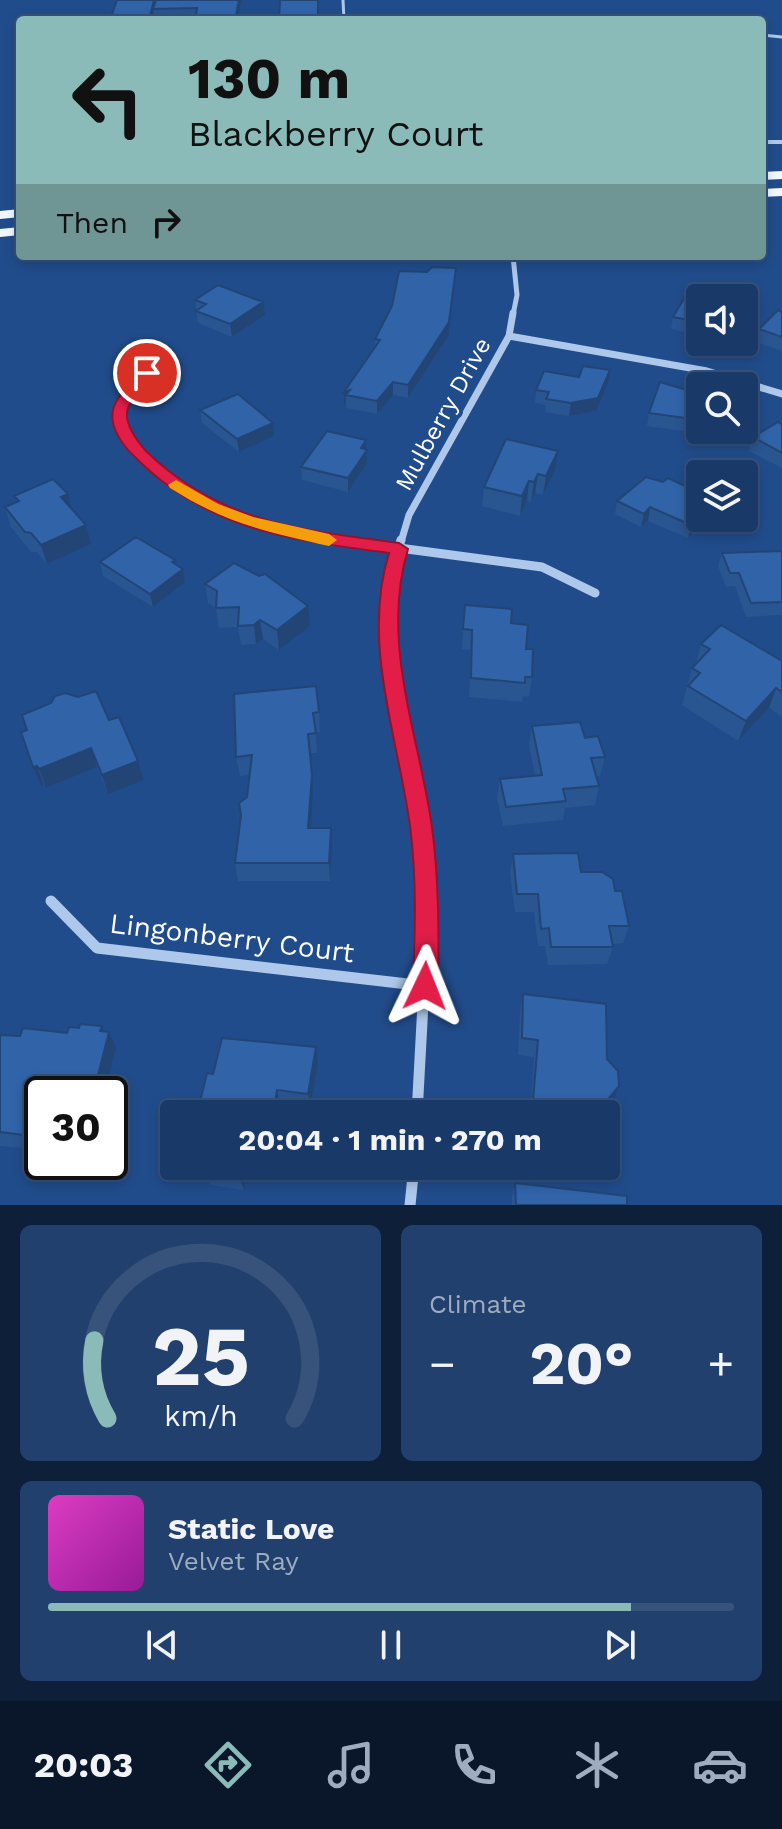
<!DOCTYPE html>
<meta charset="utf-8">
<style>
:root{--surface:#193968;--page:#22406e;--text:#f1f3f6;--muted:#9facc0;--line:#37537c;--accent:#8bbbb9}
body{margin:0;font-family:"Work Sans",sans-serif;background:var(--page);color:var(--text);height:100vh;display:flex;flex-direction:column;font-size:30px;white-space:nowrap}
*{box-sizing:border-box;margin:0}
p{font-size:26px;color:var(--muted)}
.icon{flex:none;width:44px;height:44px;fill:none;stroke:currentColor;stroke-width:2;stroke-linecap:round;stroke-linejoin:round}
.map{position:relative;height:1205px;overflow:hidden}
.details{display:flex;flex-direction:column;gap:20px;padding:20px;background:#0e1f39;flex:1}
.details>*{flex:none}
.top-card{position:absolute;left:16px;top:16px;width:750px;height:244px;border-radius:8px;box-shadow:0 4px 12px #0003,0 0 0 2px var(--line);background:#8bbbb9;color:#111;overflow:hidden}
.buttons{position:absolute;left:686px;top:284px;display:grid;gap:16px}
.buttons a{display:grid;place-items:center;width:72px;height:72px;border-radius:8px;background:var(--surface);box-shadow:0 4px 12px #0003,0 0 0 2px var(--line);font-size:40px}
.speed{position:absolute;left:24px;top:1076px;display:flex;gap:16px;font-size:40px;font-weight:700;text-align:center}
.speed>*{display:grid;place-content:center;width:104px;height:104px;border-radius:50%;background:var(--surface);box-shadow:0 4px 12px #0003,0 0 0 2px var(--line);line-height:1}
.speed .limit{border:4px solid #111;border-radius:12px;background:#fff;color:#111}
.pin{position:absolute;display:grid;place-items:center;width:68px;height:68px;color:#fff;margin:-34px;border:4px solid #fff;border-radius:50%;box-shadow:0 2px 8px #0007}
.me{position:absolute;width:88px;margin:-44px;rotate:2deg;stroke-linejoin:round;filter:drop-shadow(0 0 6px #0008)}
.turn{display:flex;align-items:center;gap:28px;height:168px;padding:0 40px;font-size:36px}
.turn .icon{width:104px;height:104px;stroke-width:2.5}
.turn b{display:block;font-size:56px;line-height:68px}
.then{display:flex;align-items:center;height:76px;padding:0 40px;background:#0003;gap:16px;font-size:30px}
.big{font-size:60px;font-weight:700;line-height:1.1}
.details .widget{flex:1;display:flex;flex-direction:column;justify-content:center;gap:12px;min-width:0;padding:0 28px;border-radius:12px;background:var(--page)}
.details .dial{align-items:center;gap:0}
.dial svg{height:208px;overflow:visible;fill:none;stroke:var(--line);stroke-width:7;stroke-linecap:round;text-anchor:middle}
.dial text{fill:var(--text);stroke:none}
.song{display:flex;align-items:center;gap:24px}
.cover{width:96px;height:96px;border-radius:12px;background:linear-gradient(135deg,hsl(310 70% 55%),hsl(300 70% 35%))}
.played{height:8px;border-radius:4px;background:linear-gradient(90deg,var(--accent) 85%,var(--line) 85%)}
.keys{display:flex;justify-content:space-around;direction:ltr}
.heat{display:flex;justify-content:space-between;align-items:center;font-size:44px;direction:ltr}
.details .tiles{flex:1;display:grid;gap:20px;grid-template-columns:1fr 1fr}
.widget:last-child{grid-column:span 2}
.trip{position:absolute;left:160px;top:1100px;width:460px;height:80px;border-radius:8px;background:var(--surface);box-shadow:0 4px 12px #0003,0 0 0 2px var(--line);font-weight:700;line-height:80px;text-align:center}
.tabs{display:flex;height:128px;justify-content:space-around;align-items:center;background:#0a172a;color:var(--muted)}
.tabs .icon{width:56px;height:56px}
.tabs .selected{color:var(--accent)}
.tabs b{font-size:36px;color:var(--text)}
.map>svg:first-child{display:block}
</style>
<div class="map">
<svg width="782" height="1205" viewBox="0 0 782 1205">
<rect width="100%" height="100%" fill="#214c8b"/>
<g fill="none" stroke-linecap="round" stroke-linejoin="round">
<path stroke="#aec8eb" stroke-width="3" d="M 343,0 L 344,20
M 762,35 L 782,37"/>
<path stroke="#aec8eb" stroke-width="4" d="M 762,142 L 782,142"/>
<path stroke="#aec8eb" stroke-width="5" d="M 513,256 L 517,295 L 513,315"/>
<path stroke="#aec8eb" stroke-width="7" d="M 509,336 L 707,371 L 782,394
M 147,373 C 139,383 125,396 121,407 C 115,424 131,445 142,456 C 204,516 271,531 354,542
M 401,542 L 409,515 L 509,336 L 513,313"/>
<path stroke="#aec8eb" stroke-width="9" d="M 339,540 L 542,567 L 595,593
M 401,540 C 397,553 391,568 389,581 C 377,659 411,755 421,833"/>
<path stroke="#aec8eb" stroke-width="11" d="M 51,901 L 97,948 L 425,986
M 417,1114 L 429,893 L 421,831
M 410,1205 L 414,1166"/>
<path fill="#f2f7fe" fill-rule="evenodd" d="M 782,171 L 782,179 L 762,180 L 762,172 Z
M 782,188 L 782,196 L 762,197 L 762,189 Z
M 20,209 L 20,217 L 0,219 L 0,211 Z
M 20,227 L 20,235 L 0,237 L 0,229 Z"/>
</g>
<path fill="#295590" d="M 117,0 L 242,0 L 238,20 L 110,20 Z
M 456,268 L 449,335 L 408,398 L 393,395 L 377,414 L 347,408 L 346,404 L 344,405 L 344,392 L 375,347 L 375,339 L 427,272 Z
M 700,298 L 700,329 L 697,335 L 671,329 L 673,317 Z
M 195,300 L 265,315 L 232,337 L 198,323 Z
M 782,312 L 782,351 L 756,342 L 759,329 Z
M 608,383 L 596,411 L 569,416 L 545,412 L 546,405 L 535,403 L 536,390 Z
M 700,394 L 700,430 L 713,430 L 711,435 L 647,426 L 649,413 Z
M 200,410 L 274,436 L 239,452 L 202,423 Z
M 782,424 L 782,468 L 749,451 L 753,437 Z
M 366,440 L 367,463 L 348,492 L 302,480 L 301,467 Z
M 555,470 L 543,495 L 535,493 L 531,502 L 527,501 L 520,516 L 482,506 L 484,487 Z
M 68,494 L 72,509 L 91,544 L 47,564 L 37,552 L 31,552 L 11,527 L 5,507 L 17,502 L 14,496 Z
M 617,501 L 700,518 L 708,518 L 688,538 L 648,521 L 641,527 L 615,514 Z
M 782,551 L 782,615 L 746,617 L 735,586 L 726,587 L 718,566 L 722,553 Z
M 175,560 L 175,564 L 183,569 L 185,582 L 153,607 L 103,576 L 100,562 Z
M 205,584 L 310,626 L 279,650 L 263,639 L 256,644 L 241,645 L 238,627 L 219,628 L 216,608 L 208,603 Z
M 465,605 L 511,623 L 526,649 L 532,677 L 529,697 L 523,696 L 522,702 L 469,697 L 471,650 L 462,649 Z
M 701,644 L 782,661 L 782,717 L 769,708 L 738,741 L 682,705 L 692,668 L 696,664 Z
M 234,694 L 319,712 L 320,732 L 316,732 L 317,753 L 310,753 L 313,794 L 311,828 L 331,828 L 332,847 L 330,881 L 238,881 L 235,863 L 250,775 L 240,776 L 236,757 Z
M 109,720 L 138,761 L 144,780 L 108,794 L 97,767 L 46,788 L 44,785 L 41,786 L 33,767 L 27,730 Z
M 532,726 L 585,738 L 605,757 L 600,776 L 596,776 L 599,786 L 595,805 L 565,808 L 563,820 L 503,826 L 497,798 L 500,779 L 535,775 L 529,745 Z
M 513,854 L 581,872 L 615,891 L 629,926 L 623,943 L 612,944 L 613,947 L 607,964 L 548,965 L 545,946 L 538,946 L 534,912 L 515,912 L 510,873 Z
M 523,994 L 607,1059 L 613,1101 L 609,1106 L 609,1122 L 606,1129 L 606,1114 L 530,1114 L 534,1057 L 518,1055 L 520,1011 Z
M 104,1032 L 116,1048 L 105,1094 L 42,1094 L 42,1138 L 38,1137 L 34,1149 L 0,1146 L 0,1035 L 20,1036 Z
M 316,1047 L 318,1064 L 310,1109 L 280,1106 L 213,1074 Z
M 200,1166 L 263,1166 L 261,1174 L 247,1172 L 244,1190 L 210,1185 L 205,1171 L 205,1166 Z
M 515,1183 L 627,1205 L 512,1205 L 512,1197 Z"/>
<path fill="#224576" d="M 154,0 L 156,0 L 153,9 L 155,20 L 149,20 Z
M 239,0 L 242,0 L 238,20 L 235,20 Z
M 456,268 L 449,335 L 408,398 L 408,385 Z
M 263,302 L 265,315 L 232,337 L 230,324 Z
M 610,370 L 608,383 L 596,411 L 569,416 L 571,403 Z
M 393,382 L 393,395 L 377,414 L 377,401 Z
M 350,390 L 346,395 L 346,404 L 344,405 L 344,392 Z
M 273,423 L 274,436 L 239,452 L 237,439 Z
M 366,440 L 367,463 L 348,492 L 348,478 L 361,448 Z
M 558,451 L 555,470 L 543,495 L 546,476 Z
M 538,474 L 535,493 L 531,502 L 534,482 Z
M 529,481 L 527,501 L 520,516 L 522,496 Z
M 68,494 L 73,514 L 61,497 Z
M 650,507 L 648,521 L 641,527 L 644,514 Z
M 700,516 L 700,518 L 708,518 L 688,538 L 691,525 Z
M 86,525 L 91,544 L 47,564 L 41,545 Z
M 175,560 L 177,573 L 183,569 L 185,582 L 153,607 L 150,594 Z
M 308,606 L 310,626 L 279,650 L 277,630 Z
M 260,620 L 263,639 L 256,644 L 254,625 Z
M 776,688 L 769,708 L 738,741 L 746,721 Z
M 91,748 L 97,767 L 46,788 L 39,769 Z
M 138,761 L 144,780 L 108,794 L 102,775 Z
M 37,766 L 44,785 L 41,786 L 33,767 Z
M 312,775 L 313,794 L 310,847 L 308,828 Z
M 331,828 L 332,847 L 330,881 L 329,863 Z
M 102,1026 L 107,1039 L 109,1032 L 116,1048 L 105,1094 L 95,1094 L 94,1091 Z
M 316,1047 L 318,1064 L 310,1109 L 308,1094 Z
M 619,1086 L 613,1101 L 603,1113 L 609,1098 Z
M 277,1090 L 280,1106 L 278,1114 L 273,1114 Z
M 28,1122 L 38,1137 L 34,1149 L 24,1135 Z
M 242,1166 L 246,1166 L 247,1172 L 244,1190 L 239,1176 Z"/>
<path fill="#3063a8" stroke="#224576" stroke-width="2" d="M 117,0 L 154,0 L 149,20 L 110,20 Z
M 156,0 L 239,0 L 235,20 L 195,20 L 197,8 L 153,9 Z
M 280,0 L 318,0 L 318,20 L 279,20 Z
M 432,267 L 456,268 L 449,322 L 408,385 L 393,382 L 377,401 L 346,395 L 350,390 L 344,392 L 380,340 L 375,339 L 392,306 L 399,271 L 427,272 Z
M 218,285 L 263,302 L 230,324 L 196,311 L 206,304 L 195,300 Z
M 688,292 L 713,298 L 700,298 L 699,322 L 673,317 Z
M 778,310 L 782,312 L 782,337 L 759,329 Z
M 583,366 L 610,370 L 598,398 L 571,403 L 546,399 L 549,392 L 536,390 L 544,371 L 579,377 Z
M 660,382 L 700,394 L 700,420 L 649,413 Z
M 238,394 L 273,423 L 237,439 L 200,410 Z
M 778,422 L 782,424 L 782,453 L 753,437 Z
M 327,431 L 366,440 L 361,448 L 367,450 L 348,478 L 301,467 Z
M 506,439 L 558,451 L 546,476 L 538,474 L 534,482 L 529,481 L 522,496 L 484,487 Z
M 646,477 L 663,482 L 668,478 L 700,493 L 700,496 L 698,498 L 700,500 L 700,516 L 691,525 L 650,507 L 644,514 L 617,501 Z
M 53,479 L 68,494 L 61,497 L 86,525 L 41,545 L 31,533 L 25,532 L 5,507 L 19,501 L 14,496 Z
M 136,537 L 175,560 L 172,562 L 183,569 L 150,594 L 100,562 Z
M 782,551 L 782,602 L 751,603 L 739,573 L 730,573 L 722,553 Z
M 234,563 L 259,576 L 265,574 L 308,606 L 277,630 L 260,620 L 254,625 L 238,626 L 239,607 L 216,608 L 217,591 L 205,584 Z
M 465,605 L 512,609 L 511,623 L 528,625 L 526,649 L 533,649 L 532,677 L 525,677 L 525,683 L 471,678 L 472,630 L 463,629 Z
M 721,625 L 782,661 L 782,692 L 776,688 L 746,721 L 688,686 L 700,673 L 692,668 L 710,649 L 701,644 Z
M 316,686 L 319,712 L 313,713 L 316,733 L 308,734 L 312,775 L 308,828 L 331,828 L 329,863 L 235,863 L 241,815 L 239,803 L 247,797 L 252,755 L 236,757 L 234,694 Z
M 96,691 L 109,720 L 119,717 L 138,761 L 102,775 L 91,748 L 39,769 L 37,766 L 33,767 L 21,732 L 27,730 L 22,715 L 51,703 L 55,696 L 65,693 L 78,697 Z
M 580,722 L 585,738 L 598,736 L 605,757 L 591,758 L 599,786 L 563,789 L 566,801 L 506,807 L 500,779 L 542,775 L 532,726 Z
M 578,853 L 581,872 L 602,872 L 613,879 L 615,891 L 622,891 L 629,926 L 609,926 L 613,947 L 551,947 L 549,928 L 541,929 L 538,894 L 517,894 L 513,854 Z
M 523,994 L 606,1004 L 607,1059 L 618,1071 L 619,1086 L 609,1098 L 609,1122 L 606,1121 L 606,1114 L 547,1114 L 532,1112 L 538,1040 L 522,1038 Z
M 80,1024 L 102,1026 L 100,1031 L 109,1032 L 94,1091 L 98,1092 L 98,1094 L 42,1094 L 42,1124 L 28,1122 L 24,1135 L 0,1132 L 0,1035 L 20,1036 L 23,1028 L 67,1033 L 69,1027 L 79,1028 Z
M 222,1038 L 316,1047 L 308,1094 L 277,1090 L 273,1114 L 197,1114 L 207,1073 L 213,1074 Z
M 205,1166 L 242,1166 L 239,1176 L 205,1171 Z
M 515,1183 L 627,1196 L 627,1205 L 516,1205 Z"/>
<path fill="#e11d48" stroke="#92132f" stroke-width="2" d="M 147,369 L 154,373 C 147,384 133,396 128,408 C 123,422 137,441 146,451 C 220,523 302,530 399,543 L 408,549 C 380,642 419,735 432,827 C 439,880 439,932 438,986 L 434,994 L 425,998 L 417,994 L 413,986 C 415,932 417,880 410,826 C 398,737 361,643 389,553 C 293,540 208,531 136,458 C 124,447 109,428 113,410 C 116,396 133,381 142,370 Z"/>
<path fill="#f59e0b" d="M 176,480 L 218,504 L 253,517 L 329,534 L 337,540 L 329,546 C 265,531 227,524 170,488 L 168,485 Z"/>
<g text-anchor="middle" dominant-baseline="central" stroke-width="8" stroke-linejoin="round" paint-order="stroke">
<g font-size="24" fill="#fff" stroke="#214c8b">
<text transform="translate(443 414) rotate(-61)">Mulberry Drive</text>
</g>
<g font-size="28" fill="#fff" stroke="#214c8b">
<text transform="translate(232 938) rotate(7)">Lingonberry Court</text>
</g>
</g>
</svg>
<div class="buttons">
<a><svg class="icon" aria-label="sound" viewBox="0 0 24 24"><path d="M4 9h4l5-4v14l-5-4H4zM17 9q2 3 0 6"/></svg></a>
<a><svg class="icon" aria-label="search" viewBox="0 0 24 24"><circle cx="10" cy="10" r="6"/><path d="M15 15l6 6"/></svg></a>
<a><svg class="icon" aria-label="layers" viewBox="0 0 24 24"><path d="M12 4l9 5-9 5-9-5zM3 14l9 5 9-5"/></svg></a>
</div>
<div class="speed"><div class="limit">30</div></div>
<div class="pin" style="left:147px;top:373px;background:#d93025"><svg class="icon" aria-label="arrive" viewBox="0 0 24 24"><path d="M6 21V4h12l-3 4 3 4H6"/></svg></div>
<svg class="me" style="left:425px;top:986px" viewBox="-20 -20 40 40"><path d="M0-17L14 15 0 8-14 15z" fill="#e11d48" stroke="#fff" stroke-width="4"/></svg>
<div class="trip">20:04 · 1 min · 270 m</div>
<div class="top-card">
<div class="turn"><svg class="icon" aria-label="left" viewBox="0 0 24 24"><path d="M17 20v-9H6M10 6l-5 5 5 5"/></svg><div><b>130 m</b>Blackberry Court</div></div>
<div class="then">Then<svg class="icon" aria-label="right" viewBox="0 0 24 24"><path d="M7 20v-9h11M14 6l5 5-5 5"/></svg></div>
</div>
</div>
<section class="details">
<div class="tiles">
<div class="widget dial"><svg viewBox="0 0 100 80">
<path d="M14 69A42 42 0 1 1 86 69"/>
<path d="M14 69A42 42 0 0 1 9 39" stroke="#8bbbb9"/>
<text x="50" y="56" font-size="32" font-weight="700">25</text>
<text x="50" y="72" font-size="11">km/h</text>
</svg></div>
<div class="widget"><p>Climate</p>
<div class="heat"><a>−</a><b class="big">20°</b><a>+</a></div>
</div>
<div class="widget">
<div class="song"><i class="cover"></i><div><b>Static Love</b><p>Velvet Ray</p></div></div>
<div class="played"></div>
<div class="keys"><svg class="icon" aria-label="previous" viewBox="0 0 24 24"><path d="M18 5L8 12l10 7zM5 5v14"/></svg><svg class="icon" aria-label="pause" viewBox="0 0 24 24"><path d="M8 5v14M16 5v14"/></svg><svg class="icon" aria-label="next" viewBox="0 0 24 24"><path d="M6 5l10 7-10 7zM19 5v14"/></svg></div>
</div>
</div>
</section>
<nav class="tabs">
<b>20:03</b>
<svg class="icon selected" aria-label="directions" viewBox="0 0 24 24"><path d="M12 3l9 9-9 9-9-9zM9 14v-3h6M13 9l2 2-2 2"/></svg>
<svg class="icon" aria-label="music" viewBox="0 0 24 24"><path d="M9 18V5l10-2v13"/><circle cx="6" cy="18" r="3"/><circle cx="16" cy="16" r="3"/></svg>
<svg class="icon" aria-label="phone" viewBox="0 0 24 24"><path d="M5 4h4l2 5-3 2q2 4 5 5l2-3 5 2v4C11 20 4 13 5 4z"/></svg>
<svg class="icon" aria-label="climate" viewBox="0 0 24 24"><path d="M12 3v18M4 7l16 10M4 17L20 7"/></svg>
<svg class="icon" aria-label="car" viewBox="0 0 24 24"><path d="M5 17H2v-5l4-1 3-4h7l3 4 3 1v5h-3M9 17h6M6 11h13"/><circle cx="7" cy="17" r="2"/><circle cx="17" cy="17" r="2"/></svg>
</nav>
